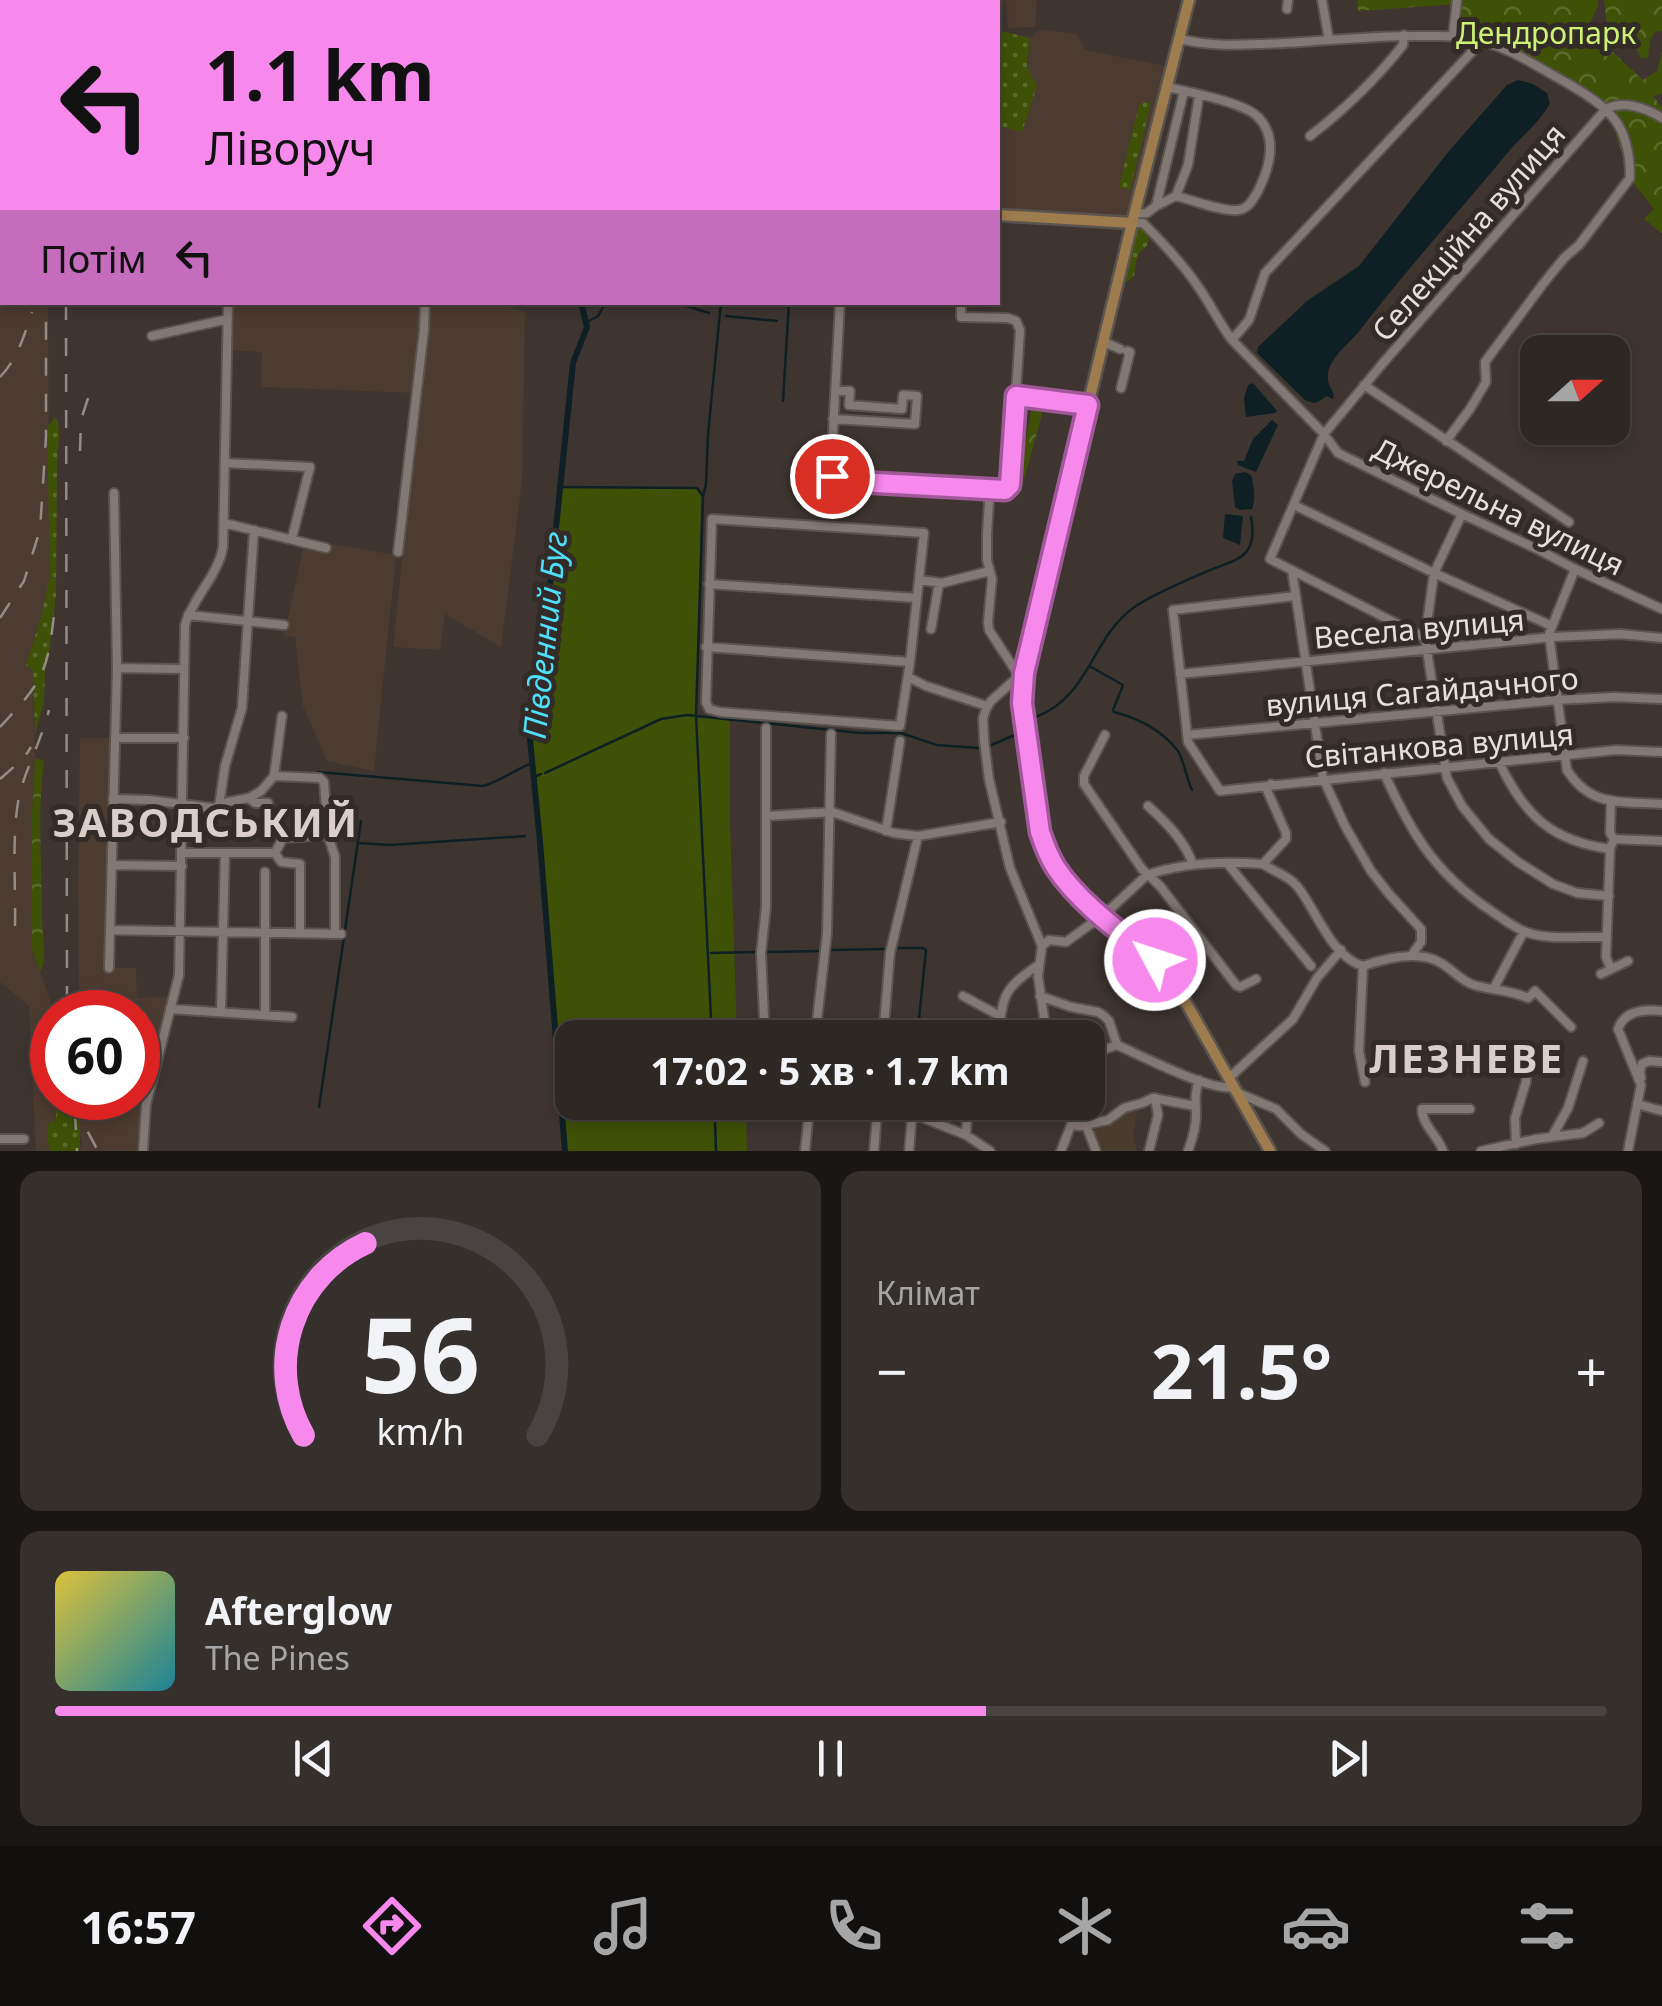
<!DOCTYPE html>
<html lang="uk">
<meta charset="utf-8">
<style>
:root{--surface:#2e2825;--page:#36302d;--text:#f1f3f6;--muted:#a7a6a7;--line:#494442;--accent:#f788ec}
body{margin:0;font-family:"Noto Sans",sans-serif;background:var(--page);color:var(--text);height:100vh;display:flex;flex-direction:column;font-size:38px;white-space:nowrap}
*{box-sizing:border-box;margin:0}
p{font-size:32px;color:var(--muted)}
.icon{flex:none;width:55px;height:55px;fill:none;stroke:currentColor;stroke-width:2;stroke-linecap:round;stroke-linejoin:round}
.map{position:relative;height:1151px;overflow:hidden}
.panel{display:flex;flex-direction:column;gap:20px;padding:20px;background:#191614;flex:1}
.panel>*{flex:none}
.banner{position:absolute;left:0px;top:0px;width:1000px;height:305px;box-shadow:0 5px 15px #0003,0 0 0 2px var(--line);background:#f788ec;color:#111;overflow:hidden}
.needle{width:65px;rotate:69deg}
.tools{position:absolute;left:1520px;top:335px;display:grid;gap:20px}
.tools a{display:grid;place-items:center;width:110px;height:110px;border-radius:20px;background:var(--surface);box-shadow:0 5px 15px #0003,0 0 0 2px var(--line);font-size:50px}
.speed{position:absolute;left:30px;top:990px;display:flex;gap:20px;font-size:50px;font-weight:700;text-align:center}
.speed>*{display:grid;place-content:center;width:130px;height:130px;border-radius:50%;background:var(--surface);box-shadow:0 5px 15px #0003,0 0 0 2px var(--line);line-height:1}
.speed .limit{border:15px solid #d22;background:#fff;color:#111}
.pin{position:absolute;display:grid;place-items:center;width:85px;height:85px;color:#fff;margin:-42px;border:5px solid #fff;border-radius:50%;box-shadow:0 2px 10px #0007}
.me{position:absolute;width:110px;margin:-55px;rotate:310deg;stroke-linejoin:round;filter:drop-shadow(0 0 8px #0008)}
.turn{display:flex;align-items:center;gap:35px;height:210px;padding:0 40px;font-size:45px}
.turn .icon{width:130px;height:130px;stroke-width:2.5}
.turn b{display:block;font-size:70px;line-height:85px}
.then{display:flex;align-items:center;height:95px;padding:0 40px;background:#0003;gap:20px;font-size:38px}
.big{font-size:75px;font-weight:700;line-height:1.1}
.panel .tile{flex:1;display:flex;flex-direction:column;justify-content:center;gap:15px;min-width:0;padding:0 35px;border-radius:20px;background:var(--page)}
.panel .dial{align-items:center;gap:0}
.dial svg{height:260px;overflow:visible;fill:none;stroke:var(--line);stroke-width:7;stroke-linecap:round;text-anchor:middle}
.dial text{fill:var(--text);stroke:none}
.song{display:flex;align-items:center;gap:30px}
.cover{width:120px;height:120px;border-radius:15px;background:linear-gradient(135deg,hsl(50 70% 55%),hsl(190 70% 35%))}
.played{height:10px;border-radius:5px;background:linear-gradient(90deg,var(--accent) 60%,var(--line) 60%)}
.keys{display:flex;justify-content:space-around;direction:ltr}
.heat{display:flex;justify-content:space-between;align-items:center;font-size:55px;direction:ltr}
.panel .tiles{flex:1;display:grid;gap:20px;grid-template-columns:1fr 1fr}
.tile:last-child{grid-column:span 2}
.trip{position:absolute;left:555px;top:1020px;width:550px;height:100px;border-radius:20px;background:var(--surface);box-shadow:0 5px 15px #0003,0 0 0 2px var(--line);font-weight:700;line-height:100px;text-align:center}
.menu{display:flex;height:160px;justify-content:space-around;align-items:center;background:#12100f;color:var(--muted)}
.menu .icon{width:70px;height:70px}
.menu .on{color:var(--accent)}
.menu b{font-size:45px;color:var(--text)}
.map>svg:first-child{display:block}
</style>
<div class="map">
<svg width="1662" height="1151" viewBox="0 0 1662 1151">
<defs>
<pattern id="grass-dots" width="8" height="8" patternUnits="userSpaceOnUse" patternTransform="scale(2.5)"><rect width="8" height="8" fill="#3f5106"/><path d="M2 2h.1M6 6h.1" fill="none" stroke="#5b6a2a" stroke-width="1.8" stroke-linecap="round"/></pattern>
<pattern id="forest-crowns" width="20" height="18" patternUnits="userSpaceOnUse" patternTransform="scale(2.5)"><rect width="20" height="18" fill="#3f5106"/><path d="M2 6a3 3 0 1 1 6 0M12 15a3 3 0 1 1 6 0" fill="none" stroke="#5b6a2a"/></pattern>
</defs>
<rect width="100%" height="100%" fill="#3e3531"/>
<path fill="#4c3b30" d="M 0,0 L 37,0 L 37,2 L 2,2 L 2,190 L 0,190 Z
M 1006,0 L 1037,0 L 1035,27 L 1008,28 Z
M 1039,30 L 1077,34 L 1085,50 L 1170,67 L 1131,221 L 998,213 L 998,126 L 1022,131 L 1030,38 Z
M 0,205 L 2,205 L 2,302 L 48,303 L 50,574 L 33,669 L 35,758 L 32,814 L 32,949 L 54,1012 L 52,1098 L 56,1098 L 56,1122 L 49,1122 L 47,1135 L 50,1151 L 36,1151 L 29,1006 L 0,982 Z
M 228,303 L 425,303 L 416,393 L 261,387 L 262,352 L 227,350 Z
M 429,303 L 498,303 L 525,312 L 522,482 L 501,647 L 445,614 L 440,650 L 393,647 Z
M 304,544 L 327,550 L 331,544 L 396,555 L 374,771 L 327,761 L 303,706 L 295,637 L 284,636 Z
M 80,738 L 115,738 L 110,968 L 136,968 L 137,998 L 170,997 L 141,1113 L 139,1151 L 80,1151 L 82,1142 L 79,1132 L 81,1098 L 138,1098 L 138,1012 L 84,1012 L 79,991 L 78,882 Z"/>
<path fill="#493c2e" d="M 1138,1106 L 1133,1135 L 1137,1151 L 1098,1151 L 1089,1126 L 1124,1109 Z"/>
<path fill="url(#grass-dots)" d="M 447,0 L 905,0 L 901,2 L 447,2 Z
M 998,30 L 1030,38 L 1027,66 L 1037,86 L 1022,132 L 998,126 Z
M 1145,102 L 1151,103 L 1130,190 L 1119,187 L 1139,105 Z
M 1139,225 L 1142,225 L 1151,234 L 1147,246 C 1134,255 1137,263 1134,276 L 1127,282 L 1125,280 Z
M 55,417 L 58,421 L 59,437 L 57,462 L 56,595 L 49,654 L 45,670 L 44,702 L 35,734 L 33,670 L 26,666 L 42,614 L 50,574 L 47,428 Z
M 56,1098 L 80,1098 L 80,1151 L 50,1151 L 47,1135 L 49,1122 L 56,1121 Z"/>
<path fill="url(#forest-crowns)" d="M 1358,0 L 1598,0 L 1598,6 L 1581,42 L 1590,37 L 1596,37 L 1643,80 L 1657,71 L 1662,52 L 1662,94 L 1653,96 L 1662,107 L 1662,233 L 1644,219 L 1654,209 L 1630,178 L 1613,126 L 1603,112 L 1539,63 L 1455,34 L 1458,4 L 1358,11 Z
M 1604,0 L 1662,0 L 1662,31 L 1655,32 L 1650,40 L 1648,58 L 1641,58 L 1633,43 L 1618,40 L 1607,23 Z
M 1033,401 L 1045,403 L 1022,487 L 1017,489 Z
M 35,758 L 44,761 C 37,812 42,867 42,919 C 42,936 48,958 40,972 L 32,949 L 32,814 Z"/>
<path fill="#3f5106" d="M 560,487 L 697,488 L 701,492 L 696,716 L 730,721 L 730,823 L 737,1037 L 572,1038 L 572,1102 L 742,1103 L 746,1118 L 747,1151 L 565,1151 L 540,842 L 529,729 L 542,663 Z"/>
<path fill="#0e2024" d="M 1518,80 L 1533,84 L 1547,93 L 1550,103 C 1540,122 1524,134 1510,150 C 1460,210 1408,268 1361,329 C 1351,342 1331,356 1328,373 C 1327,381 1330,388 1334,394 L 1333,399 L 1326,396 C 1318,403 1315,405 1305,400 L 1257,353 L 1258,347 L 1307,301 L 1359,266 L 1449,151 L 1507,85 Z
M 1253,383 L 1277,411 L 1275,413 L 1246,417 L 1244,398 L 1248,385 Z
M 1272,420 L 1278,425 L 1256,472 L 1238,465 L 1237,461 L 1244,461 L 1253,439 Z
M 1245,472 L 1251,475 C 1254,485 1256,499 1252,509 L 1240,510 L 1235,507 L 1232,481 L 1235,474 Z
M 1225,514 L 1243,516 L 1240,545 L 1223,538 Z"/>
<g fill="none" stroke-linecap="round" stroke-linejoin="round">
<path stroke="#0e2024" stroke-width="2.5" d="M 505,2 L 505,0
M 764,2 L 765,0
M 674,302 L 709,313
M 726,316 L 777,321
M 587,322 L 598,316 L 606,302
M 783,401 L 789,302
M 560,487 L 697,488 L 702,495
M 1091,667 L 1123,685 L 1113,710
M 1114,712 C 1137,718 1162,730 1178,751 C 1183,758 1187,780 1192,790
M 1036,717 C 1090,696 1091,639 1133,608 C 1153,594 1181,583 1203,573 C 1235,559 1259,560 1251,517
M 989,746 L 1015,735 L 1021,727
M 318,772 L 483,786 C 497,783 516,769 532,763
M 545,773 L 661,719 L 687,715 L 860,733 L 901,733 L 937,745 L 978,748
M 534,777 L 541,774
M 359,843 L 390,845 L 525,836
M 896,948 L 923,948 L 926,950 L 917,1038
M 829,950 L 887,949
M 765,952 L 821,951
M 711,953 L 758,952
M 712,1038 L 696,716 L 703,497 L 706,484 L 708,434 L 721,302
M 319,1107 L 361,821
M 715,1120 L 716,1151
M 904,1151 L 906,1130"/>
<path stroke="#0e2024" stroke-width="6" d="M 565,1151 L 540,842 L 529,729 L 542,663 L 573,363 L 587,327 L 581,302"/>
<g stroke="#5a5450" stroke-width="12">
<path id="minor" d="M 1322,0 L 1329,40
M 181,2 L 182,0
M 233,2 L 233,0
M 283,2 L 284,0
M 333,2 L 333,0
M 445,2 L 445,0
M 1287,9 L 1288,0
M 1453,35 L 1457,0
M 1179,39 C 1210,46 1232,45 1263,44 C 1317,42 1371,35 1424,36 C 1440,36 1455,35 1470,38 C 1508,46 1534,65 1567,83 C 1611,109 1630,124 1630,178 L 1579,245 L 1564,258 L 1543,284 L 1485,362 L 1486,382 L 1470,409 L 1446,441
M 1167,87 C 1188,92 1242,102 1257,116 C 1278,136 1270,166 1259,189 C 1254,198 1249,209 1238,210 C 1222,212 1193,200 1176,196
M 1310,136 C 1344,110 1376,79 1403,45 L 1404,35
M 1156,206 L 1176,196 L 1188,165 L 1199,96
M 1134,214 L 1147,213 L 1156,206 L 1184,91
M 1132,223 L 1143,223 C 1162,242 1182,263 1197,285 C 1210,303 1219,323 1232,340 L 1324,434 L 1338,453 L 1462,514 L 1539,550 L 1575,569 L 1662,609
M 840,302 L 831,470 L 835,480 L 1005,490 L 1010,485 L 1020,330 L 1016,321 L 1008,318 L 961,317 L 961,302
M 152,336 L 228,319
M 1232,340 L 1249,320 L 1265,273 L 1482,41
M 1104,342 L 1120,349
M 1364,385 L 1569,522
M 1121,388 L 1130,352 L 1127,351
M 1016,396 L 1088,405
M 833,419 L 915,424 L 917,396 L 903,395 L 902,409 L 849,405 L 850,391 L 835,391
M 225,463 L 310,467 L 292,538
M 989,502 L 987,534 L 987,560 L 992,579 L 988,622 L 989,630 L 1019,676
M 1294,505 L 1434,573 L 1552,626
M 1462,514 L 1434,573 L 1425,638 L 1447,778 L 1462,806 L 1489,839 L 1518,862 L 1553,884 L 1577,893 L 1609,896
M 712,519 L 924,533 L 910,662 L 900,726 L 720,712 L 709,709 L 706,702 Z
M 224,523 L 326,548
M 398,552 L 424,330 L 425,302
M 1575,569 L 1549,634 L 1567,770 C 1591,808 1622,801 1662,804
M 1292,570 L 1323,778 L 1345,826 L 1371,871 L 1390,895 L 1421,929 L 1421,942 L 1411,956
M 919,580 L 942,583 L 990,571
M 709,584 L 917,598
M 1296,596 L 1173,610 L 1188,742 L 1220,791 L 1616,750 L 1662,752
M 188,615 L 284,625
M 931,629 L 939,583
M 1425,638 L 1270,559 L 1324,434 L 1383,363 L 1606,109 C 1624,100 1646,108 1662,118
M 706,647 L 910,662
M 117,668 L 183,669
M 1180,674 L 1553,637 L 1620,634 L 1662,638
M 908,677 L 926,686 L 987,706
M 1023,677 L 1019,676 L 991,701 L 986,709 L 983,718 L 984,740 L 989,779 L 1010,868 L 1042,946 L 1038,976 L 1047,1038
M 1105,735 L 1084,776 L 1084,784 L 1142,869 L 1160,886 L 1236,985 L 1240,987 L 1256,979
M 1187,735 L 1557,700 L 1614,697 L 1662,699
M 115,738 L 184,738
M 1499,762 C 1524,815 1551,841 1610,849 L 1614,839 L 1662,841
M 1384,773 C 1410,830 1432,869 1484,906 C 1496,914 1510,925 1523,931 C 1547,941 1581,936 1607,937
M 274,776 L 282,716
M 1271,784 L 1267,790 L 1286,833 L 1286,839 L 1263,864 C 1274,872 1288,875 1297,886 C 1316,909 1331,957 1363,966
M 249,798 L 255,803 L 268,803
M 113,799 L 149,800 L 214,808 L 228,802 L 249,798 L 261,791 L 274,776 L 320,778 L 324,782 L 328,835 L 335,857 L 335,933
M 1611,801 L 1610,833 L 1614,839
M 219,806 L 225,766 L 242,708 L 254,530
M 1148,806 C 1166,822 1186,842 1193,865
M 767,816 L 832,812 L 894,833 L 918,836 L 1001,822
M 886,831 L 900,741
M 1610,849 L 1606,957 L 1611,969
M 182,853 L 275,853
M 275,853 L 281,862 L 300,864 L 300,932
M 275,853 L 283,838 L 328,835
M 1227,863 L 1311,966
M 112,865 L 182,866
M 265,872 L 265,1015
M 110,930 L 341,934
M 1042,946 L 1049,940 L 1066,942 L 1106,913 L 1147,875 C 1184,862 1224,861 1263,864
M 1363,966 C 1386,958 1420,950 1441,963 C 1453,970 1461,981 1474,985 C 1493,991 1509,989 1528,998 L 1535,991 L 1571,1027
M 1363,966 L 1359,1051 L 1365,1082
M 109,968 L 117,668 L 114,493
M 1601,974 L 1628,961
M 1494,988 L 1524,931
M 963,996 L 1000,1016
M 1040,996 L 1071,1007 L 1098,1012 L 1104,1016 L 1109,1021 L 1117,1045
M 170,1009 L 292,1017
M 221,1011 L 225,853
M 765,1038 L 761,953 L 766,907 L 766,728
M 815,1038 L 827,933 L 831,734
M 883,1038 L 890,953 L 918,836
M 998,1038 C 1003,997 1002,989 1037,966
M 1088,1055 L 1117,1045 C 1142,1056 1211,1092 1234,1087
M 1229,1078 L 1293,1019 L 1317,978 L 1341,950
M 1641,1078 L 1640,1071 L 1642,1064 L 1649,1061 L 1662,1062
M 1238,1093 L 1276,1109 L 1301,1134 L 1325,1151
M 1026,1102 L 1027,1108 L 1038,1112 L 1074,1117
M 1077,1102 L 1096,1151
M 1637,1104 L 1662,1111
M 711,1116 L 768,1111 L 918,1116 L 966,1135 L 990,1151
M 1071,1125 L 1080,1126 L 1108,1120 L 1124,1108 L 1142,1103 L 1153,1098 L 1195,1106
M 966,1135 L 968,1102
M 1553,1135 L 1568,1108 L 1583,1061
M 0,1139 L 24,1139
M 1516,1144 L 1515,1118 L 1526,1082 L 1527,1058
M 143,1151 L 146,1105 L 179,975 L 185,625 C 193,597 218,576 223,547 L 228,302
M 805,1151 L 810,1102
M 874,1151 L 878,1102
M 909,1151 L 912,1116
M 1061,1151 L 1073,1120
M 1149,1151 L 1158,1115 L 1155,1098
M 1188,1151 C 1192,1140 1196,1128 1196,1116 C 1196,1101 1194,1095 1199,1080
M 1443,1151 C 1438,1136 1422,1125 1422,1109 L 1470,1109
M 1481,1151 L 1536,1139 L 1583,1133 L 1599,1123
M 1628,1151 L 1641,1085 L 1618,1029 C 1624,1011 1644,1009 1662,1011"/>
</g>
<g stroke="#5a5450" stroke-width="15">
<path id="major" d="M 1189,0 L 1132,223 L 1042,596 L 1022,682 L 1022,703 L 1040,832 L 1056,868 L 1102,916 L 1155,961 L 1176,985 L 1270,1151
M 0,204 L 2,204
M 998,215 L 1132,223"/>
</g>
<use href="#minor" stroke="#837974" stroke-width="8"/>
<use href="#major" stroke="#9f7c4e" stroke-width="10"/>
<path stroke="#938c89" stroke-width="2.5" stroke-dasharray="18 18" stroke-linecap="butt" d="M 50,0 L 50,2
M 75,0 L 75,2
M 96,0 L 96,2
M 0,29 L 2,38
M 66,302 L 67,1012
M 0,377 C 18,358 24,336 32,312
M 80,451 L 81,420 L 90,392
M 0,618 L 24,581 L 40,530 L 46,437 L 46,302
M 0,727 C 41,683 47,676 54,615
M 0,779 L 24,758 L 31,747
M 15,926 C 16,886 11,831 20,792 C 28,764 42,738 49,710
M 76,1098 L 80,1117 L 98,1151
M 75,1112 L 77,1151"/>
</g>
<g fill="none" stroke-linecap="round" stroke-linejoin="round">
<g stroke="#a15899" stroke-width="25">
<path id="route" d="M 832,476 L 840,481 L 1005,490 L 1010,485 L 1016,396 L 1088,405 L 1024,673 L 1022,703 L 1040,832 C 1044,844 1049,857 1056,868 C 1079,903 1123,934 1155,960"/>
</g>
<use href="#route" stroke="#f788ec" stroke-width="18"/>
</g>
<g text-anchor="middle" dominant-baseline="central" stroke-width="10" stroke-linejoin="round" paint-order="stroke">
<g font-size="30" fill="#cdf276" stroke="#332b27">
<text x="1546" y="32">Дендропарк</text>
</g>
<g font-size="30" fill="#e5e0dd" stroke="#332b27">
<text transform="translate(1468 232) rotate(-49)">Селекційна вулиця</text>
<text transform="translate(1499 506) rotate(26)">Джерельна вулиця</text>
<text transform="translate(1419 628) rotate(-5)">Весела вулиця</text>
<text transform="translate(1422 691) rotate(-5)">вулиця Сагайдачного</text>
<text transform="translate(1439 745) rotate(-5)">Світанкова вулиця</text>
</g>
<g font-size="32" font-style="italic" fill="#50dffa" stroke="#332b27">
<text transform="translate(544 635) rotate(-84)">Південний Буг</text>
</g>
<g font-size="40" font-weight="bold" letter-spacing="2.5" fill="#d9ceca" stroke="#332b27">
<text x="206" y="821">ЗАВОДСЬКИЙ</text>
<text x="1467" y="1057">ЛЕЗНЕВЕ</text>
</g>
</g>
</svg>
<div class="tools">
<a><svg class="needle" viewBox="-14 -14 28 28"><path d="M0-13l5 13h-10z" fill="#e53935"/><path d="M0 13l5-13h-10z" fill="#a7a6a7"/></svg></a>
</div>
<div class="speed"><div class="limit">60</div></div>
<div class="pin" style="left:832px;top:476px;background:#d93025"><svg class="icon" aria-label="arrive" viewBox="0 0 24 24"><path d="M6 21V4h12l-3 4 3 4H6"/></svg></div>
<svg class="me" style="left:1155px;top:960px" viewBox="-20 -20 40 40"><circle r="17" fill="#f788ec" stroke="#fff" stroke-width="3"/><path d="M0-11L8 9 0 5-8 9z" fill="#fff"/></svg>
<div class="trip">17:02 · 5 хв · 1.7 km</div>
<div class="banner">
<div class="turn"><svg class="icon" aria-label="left" viewBox="0 0 24 24"><path d="M17 20v-9H6M10 6l-5 5 5 5"/></svg><div><b>1.1 km</b>Ліворуч</div></div>
<div class="then">Потім<svg class="icon" aria-label="left" viewBox="0 0 24 24"><path d="M17 20v-9H6M10 6l-5 5 5 5"/></svg></div>
</div>
</div>
<section class="panel">
<div class="tiles">
<div class="tile dial"><svg viewBox="0 0 100 80">
<path d="M14 69A42 42 0 1 1 86 69"/>
<path d="M14 69A42 42 0 0 1 33 10" stroke="#f788ec"/>
<text x="50" y="56" font-size="32" font-weight="700">56</text>
<text x="50" y="72" font-size="11">km/h</text>
</svg></div>
<div class="tile"><p>Клімат</p>
<div class="heat"><a>−</a><b class="big">21.5°</b><a>+</a></div>
</div>
<div class="tile">
<div class="song"><i class="cover"></i><div><b>Afterglow</b><p>The Pines</p></div></div>
<div class="played"></div>
<div class="keys"><svg class="icon" aria-label="previous" viewBox="0 0 24 24"><path d="M18 5L8 12l10 7zM5 5v14"/></svg><svg class="icon" aria-label="pause" viewBox="0 0 24 24"><path d="M8 5v14M16 5v14"/></svg><svg class="icon" aria-label="next" viewBox="0 0 24 24"><path d="M6 5l10 7-10 7zM19 5v14"/></svg></div>
</div>
</div>
</section>
<nav class="menu">
<b>16:57</b>
<svg class="icon on" aria-label="directions" viewBox="0 0 24 24"><path d="M12 3l9 9-9 9-9-9zM9 14v-3h6M13 9l2 2-2 2"/></svg>
<svg class="icon" aria-label="music" viewBox="0 0 24 24"><path d="M9 18V5l10-2v13"/><circle cx="6" cy="18" r="3"/><circle cx="16" cy="16" r="3"/></svg>
<svg class="icon" aria-label="phone" viewBox="0 0 24 24"><path d="M5 4h4l2 5-3 2q2 4 5 5l2-3 5 2v4C11 20 4 13 5 4z"/></svg>
<svg class="icon" aria-label="climate" viewBox="0 0 24 24"><path d="M12 3v18M4 7l16 10M4 17L20 7"/></svg>
<svg class="icon" aria-label="car" viewBox="0 0 24 24"><path d="M5 17H2v-5l4-1 3-4h7l3 4 3 1v5h-3M9 17h6M6 11h13"/><circle cx="7" cy="17" r="2"/><circle cx="17" cy="17" r="2"/></svg>
<svg class="icon" aria-label="filters" viewBox="0 0 24 24"><path d="M4 7h16M4 17h16"/><circle cx="9" cy="7" r="2"/><circle cx="15" cy="17" r="2"/></svg>
</nav>
